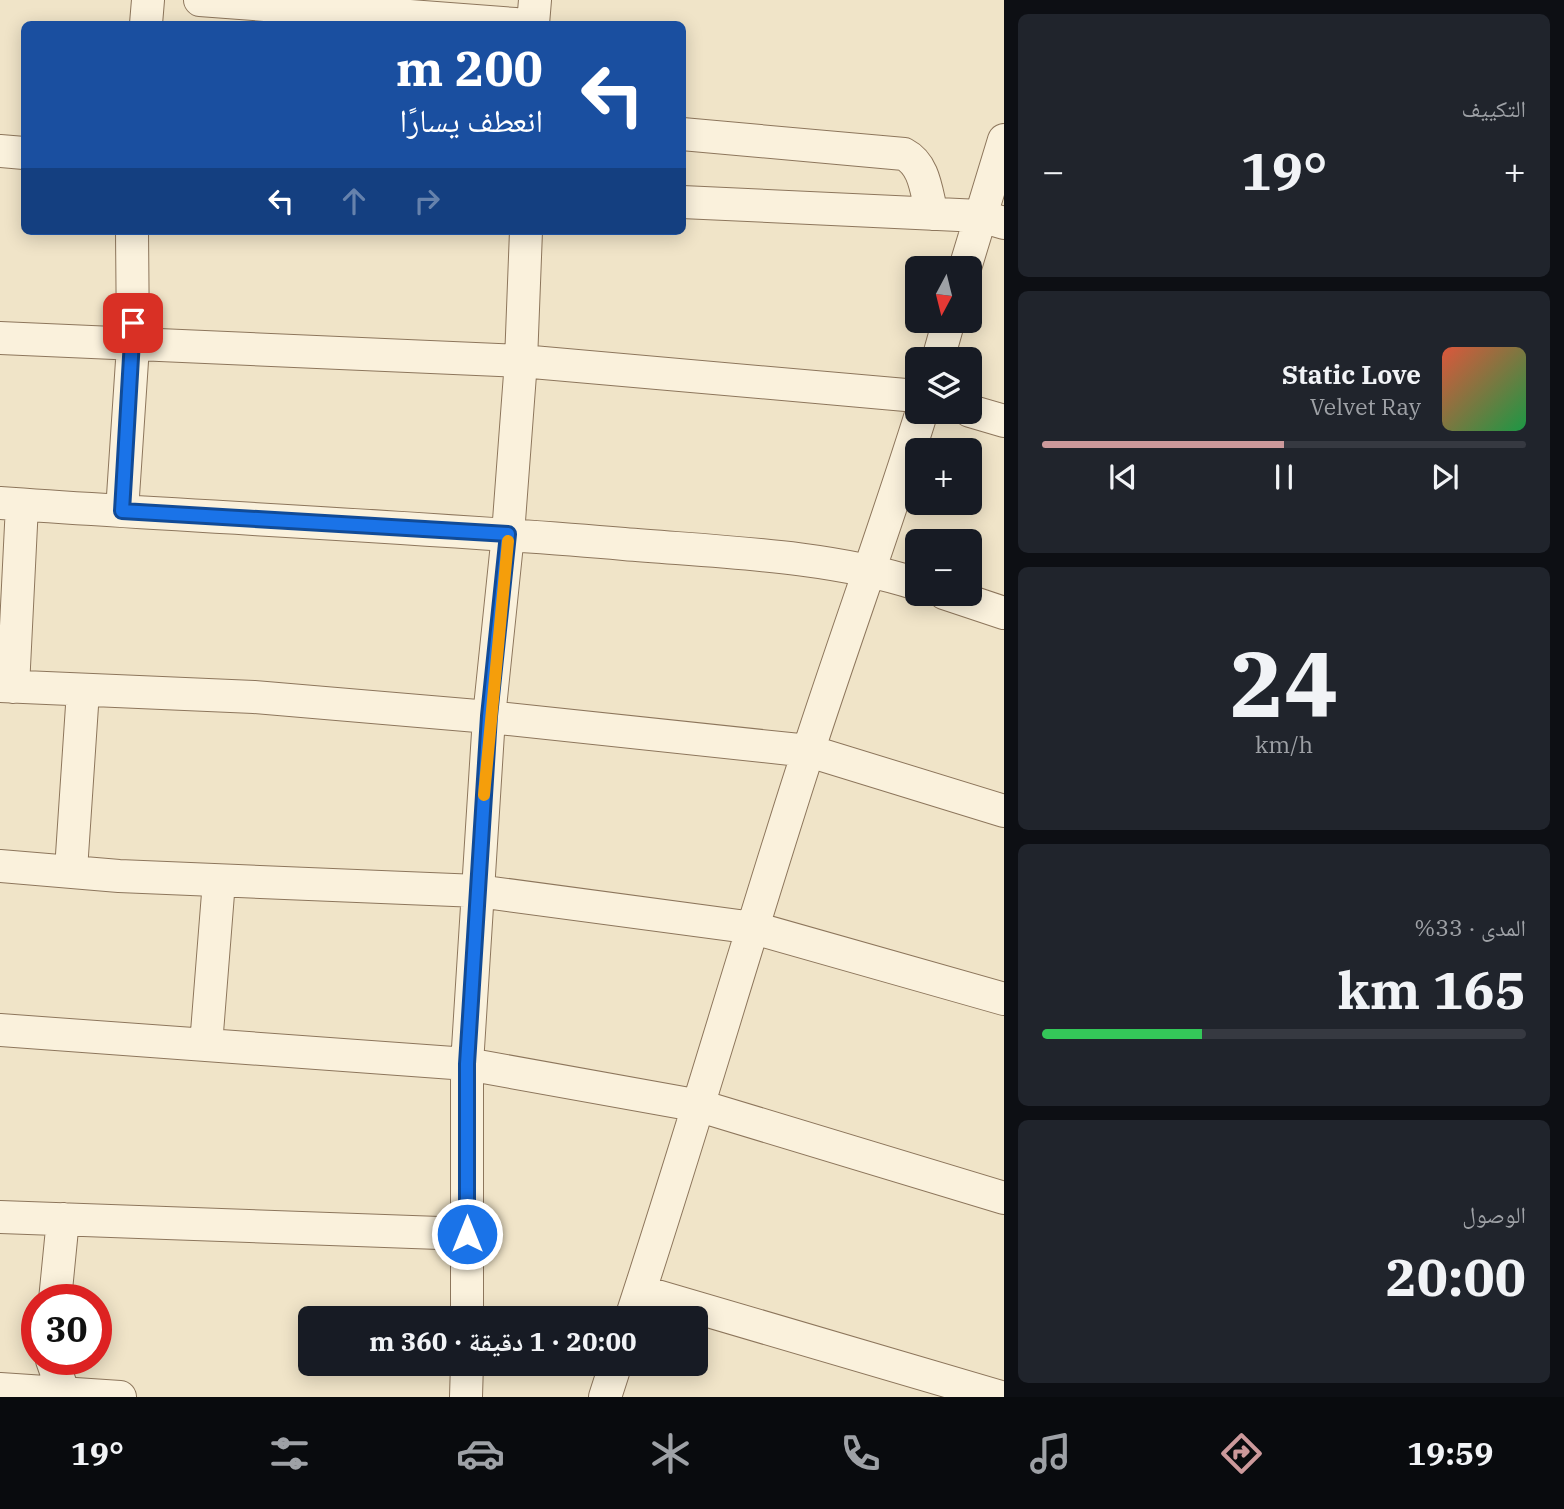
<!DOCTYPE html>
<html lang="ar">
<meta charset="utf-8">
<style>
:root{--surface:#171b24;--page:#20242c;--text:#f1f3f6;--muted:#9ea1a6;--line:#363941;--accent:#cc999b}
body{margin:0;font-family:"IBM Plex Serif","Noto Naskh Arabic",serif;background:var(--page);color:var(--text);direction:rtl;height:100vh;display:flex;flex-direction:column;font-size:26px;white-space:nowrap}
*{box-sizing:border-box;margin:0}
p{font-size:23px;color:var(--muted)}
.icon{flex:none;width:38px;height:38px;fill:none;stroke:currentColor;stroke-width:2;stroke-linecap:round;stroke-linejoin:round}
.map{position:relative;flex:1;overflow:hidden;direction:ltr}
.drawer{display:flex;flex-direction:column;gap:14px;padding:14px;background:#0d0f14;width:560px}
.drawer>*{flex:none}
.hud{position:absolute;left:21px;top:21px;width:665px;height:214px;border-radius:10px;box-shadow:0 4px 18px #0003;direction:rtl;background:#1a4fa0;color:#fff;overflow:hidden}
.needle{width:46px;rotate:187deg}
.fabs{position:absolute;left:905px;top:256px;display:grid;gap:14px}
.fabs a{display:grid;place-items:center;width:77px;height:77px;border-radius:10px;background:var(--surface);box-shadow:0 4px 18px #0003;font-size:35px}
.speed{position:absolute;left:21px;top:1284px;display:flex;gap:14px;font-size:35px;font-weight:700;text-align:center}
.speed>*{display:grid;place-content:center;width:91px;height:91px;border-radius:50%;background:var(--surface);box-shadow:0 4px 18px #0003;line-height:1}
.speed .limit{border:10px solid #d22;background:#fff;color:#111}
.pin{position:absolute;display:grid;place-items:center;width:60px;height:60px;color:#fff;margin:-30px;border-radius:14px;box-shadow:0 4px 10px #0006}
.me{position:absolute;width:77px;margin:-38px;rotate:0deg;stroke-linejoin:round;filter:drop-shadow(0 0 5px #0008)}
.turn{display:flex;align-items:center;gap:24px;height:147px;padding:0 28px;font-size:32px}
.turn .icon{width:91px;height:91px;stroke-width:2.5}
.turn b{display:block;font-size:49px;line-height:60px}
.lanes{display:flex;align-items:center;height:66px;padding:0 28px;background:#0003;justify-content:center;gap:35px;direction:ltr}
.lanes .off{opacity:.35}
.big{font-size:52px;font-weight:700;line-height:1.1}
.drawer .widget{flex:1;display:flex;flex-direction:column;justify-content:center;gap:10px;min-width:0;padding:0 24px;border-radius:10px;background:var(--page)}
.drawer .dial{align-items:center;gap:0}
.dial b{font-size:91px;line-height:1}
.song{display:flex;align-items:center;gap:21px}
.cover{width:84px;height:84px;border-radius:10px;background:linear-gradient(135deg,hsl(10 70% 55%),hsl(140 70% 35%))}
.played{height:7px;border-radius:4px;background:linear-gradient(90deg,var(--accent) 50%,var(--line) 50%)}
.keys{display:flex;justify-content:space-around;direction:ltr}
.heat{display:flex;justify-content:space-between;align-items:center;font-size:38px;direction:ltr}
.charge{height:10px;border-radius:5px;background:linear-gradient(90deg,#34c759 33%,var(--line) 0)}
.trip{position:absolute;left:298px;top:1306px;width:410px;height:70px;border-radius:10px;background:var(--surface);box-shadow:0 4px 18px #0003;font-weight:700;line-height:70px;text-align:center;direction:rtl}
.menu{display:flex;height:112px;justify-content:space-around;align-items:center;background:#090b0e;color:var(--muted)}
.menu .icon{width:49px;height:49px}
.menu .current{color:var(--accent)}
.menu b{font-size:32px;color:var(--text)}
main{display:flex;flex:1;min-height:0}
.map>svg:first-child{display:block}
</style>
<main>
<section class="drawer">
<div class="widget"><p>التكييف</p>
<div class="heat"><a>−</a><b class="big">19°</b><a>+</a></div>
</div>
<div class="widget">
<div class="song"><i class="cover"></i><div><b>Static Love</b><p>Velvet Ray</p></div></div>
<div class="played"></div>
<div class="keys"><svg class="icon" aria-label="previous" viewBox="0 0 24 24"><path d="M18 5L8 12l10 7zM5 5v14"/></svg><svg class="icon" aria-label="pause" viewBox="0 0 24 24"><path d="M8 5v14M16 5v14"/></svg><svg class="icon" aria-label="next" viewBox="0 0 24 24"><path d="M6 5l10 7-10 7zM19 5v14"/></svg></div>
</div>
<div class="widget dial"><b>24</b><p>km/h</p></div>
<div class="widget"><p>المدى · 33%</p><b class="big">165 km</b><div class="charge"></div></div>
<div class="widget"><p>الوصول</p><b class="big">20:00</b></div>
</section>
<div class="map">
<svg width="1004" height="1397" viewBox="0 0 1004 1397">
<rect width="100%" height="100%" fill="#f0e4c8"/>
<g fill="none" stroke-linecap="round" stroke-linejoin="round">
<g stroke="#8d765c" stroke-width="34">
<path id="minor" d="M 200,0 L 515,24
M 146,24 L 148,0
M 533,24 L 535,0
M 682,134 L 904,154 C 925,165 926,191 932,214
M 0,151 L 24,153
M 682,202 L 980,216 L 1004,223
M 965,268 L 1004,140
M 0,338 L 521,361 L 917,396
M 938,359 L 949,320
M 970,411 L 1004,421
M 0,503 C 208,518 416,526 624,544 C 718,552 828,555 917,584
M 122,511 L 133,346 L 132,231
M 944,593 L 1004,613
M 0,686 L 254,697 L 489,717 L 809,751 L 1004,811
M 13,687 L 22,505
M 0,866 L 119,876 L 478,891 L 754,928 L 1004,999
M 71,870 L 83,691
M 0,1030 L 467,1064 L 700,1106 L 1004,1198
M 206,1045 L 219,881
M 0,1217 L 467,1234
M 640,1291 L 1001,1397
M 55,1300 L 63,1219
M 467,1318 L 467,1064 L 489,717 L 508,534 L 521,361 L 526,231
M 631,1318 C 693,1130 747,940 808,752 C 845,638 886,526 922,411
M 52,1360 L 65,1397
M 0,1389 L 120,1397
M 466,1397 L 467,1363
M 605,1397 L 616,1363"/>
</g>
<use href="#minor" stroke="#faf1dc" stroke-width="32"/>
</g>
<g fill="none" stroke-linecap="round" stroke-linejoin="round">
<g stroke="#114b97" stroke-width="18">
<path id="route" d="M 133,323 L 122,511 L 508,534 L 489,716 L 467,1064 L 467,1234"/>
</g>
<use href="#route" stroke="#1a73e8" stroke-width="12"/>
<path stroke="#f59e0b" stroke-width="12" d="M 484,795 L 508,541"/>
</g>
</svg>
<div class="fabs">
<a><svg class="needle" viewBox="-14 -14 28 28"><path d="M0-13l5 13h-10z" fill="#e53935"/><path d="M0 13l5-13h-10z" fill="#9ea1a6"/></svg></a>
<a><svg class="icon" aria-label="layers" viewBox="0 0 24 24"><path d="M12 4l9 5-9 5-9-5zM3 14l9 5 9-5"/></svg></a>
<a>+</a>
<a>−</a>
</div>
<div class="speed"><div class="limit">30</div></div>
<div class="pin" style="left:133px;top:323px;background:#d93025"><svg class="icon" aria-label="arrive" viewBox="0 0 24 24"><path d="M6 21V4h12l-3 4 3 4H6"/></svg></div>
<svg class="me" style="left:467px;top:1234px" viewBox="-20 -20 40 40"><circle r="17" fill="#1a73e8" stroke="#fff" stroke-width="3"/><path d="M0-11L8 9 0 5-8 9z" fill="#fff"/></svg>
<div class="trip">20:00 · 1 دقيقة · 360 m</div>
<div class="hud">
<div class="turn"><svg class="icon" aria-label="left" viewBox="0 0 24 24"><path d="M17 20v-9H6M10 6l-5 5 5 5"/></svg><div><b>200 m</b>انعطف يسارًا</div></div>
<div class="lanes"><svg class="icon" aria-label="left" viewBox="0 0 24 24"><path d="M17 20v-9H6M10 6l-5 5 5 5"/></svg><svg class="icon off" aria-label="ahead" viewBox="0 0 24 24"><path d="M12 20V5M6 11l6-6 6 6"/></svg><svg class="icon off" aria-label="right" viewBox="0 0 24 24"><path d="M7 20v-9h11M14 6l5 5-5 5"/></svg></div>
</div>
</div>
</main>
<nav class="menu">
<b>19:59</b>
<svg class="icon current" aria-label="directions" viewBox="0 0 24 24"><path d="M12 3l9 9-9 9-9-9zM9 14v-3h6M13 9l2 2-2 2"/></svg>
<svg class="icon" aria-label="music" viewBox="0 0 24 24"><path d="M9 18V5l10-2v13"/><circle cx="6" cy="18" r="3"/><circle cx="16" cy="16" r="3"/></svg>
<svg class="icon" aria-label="phone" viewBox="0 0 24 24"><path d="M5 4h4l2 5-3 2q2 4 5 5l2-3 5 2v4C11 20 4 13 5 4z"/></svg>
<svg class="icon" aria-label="climate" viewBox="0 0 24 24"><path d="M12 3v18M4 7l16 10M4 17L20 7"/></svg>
<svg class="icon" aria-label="car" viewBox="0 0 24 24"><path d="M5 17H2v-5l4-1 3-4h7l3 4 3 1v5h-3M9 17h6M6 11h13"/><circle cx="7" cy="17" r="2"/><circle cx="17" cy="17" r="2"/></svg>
<svg class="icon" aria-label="filters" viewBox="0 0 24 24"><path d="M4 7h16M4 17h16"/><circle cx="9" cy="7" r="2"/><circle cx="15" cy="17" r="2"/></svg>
<b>19°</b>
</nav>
